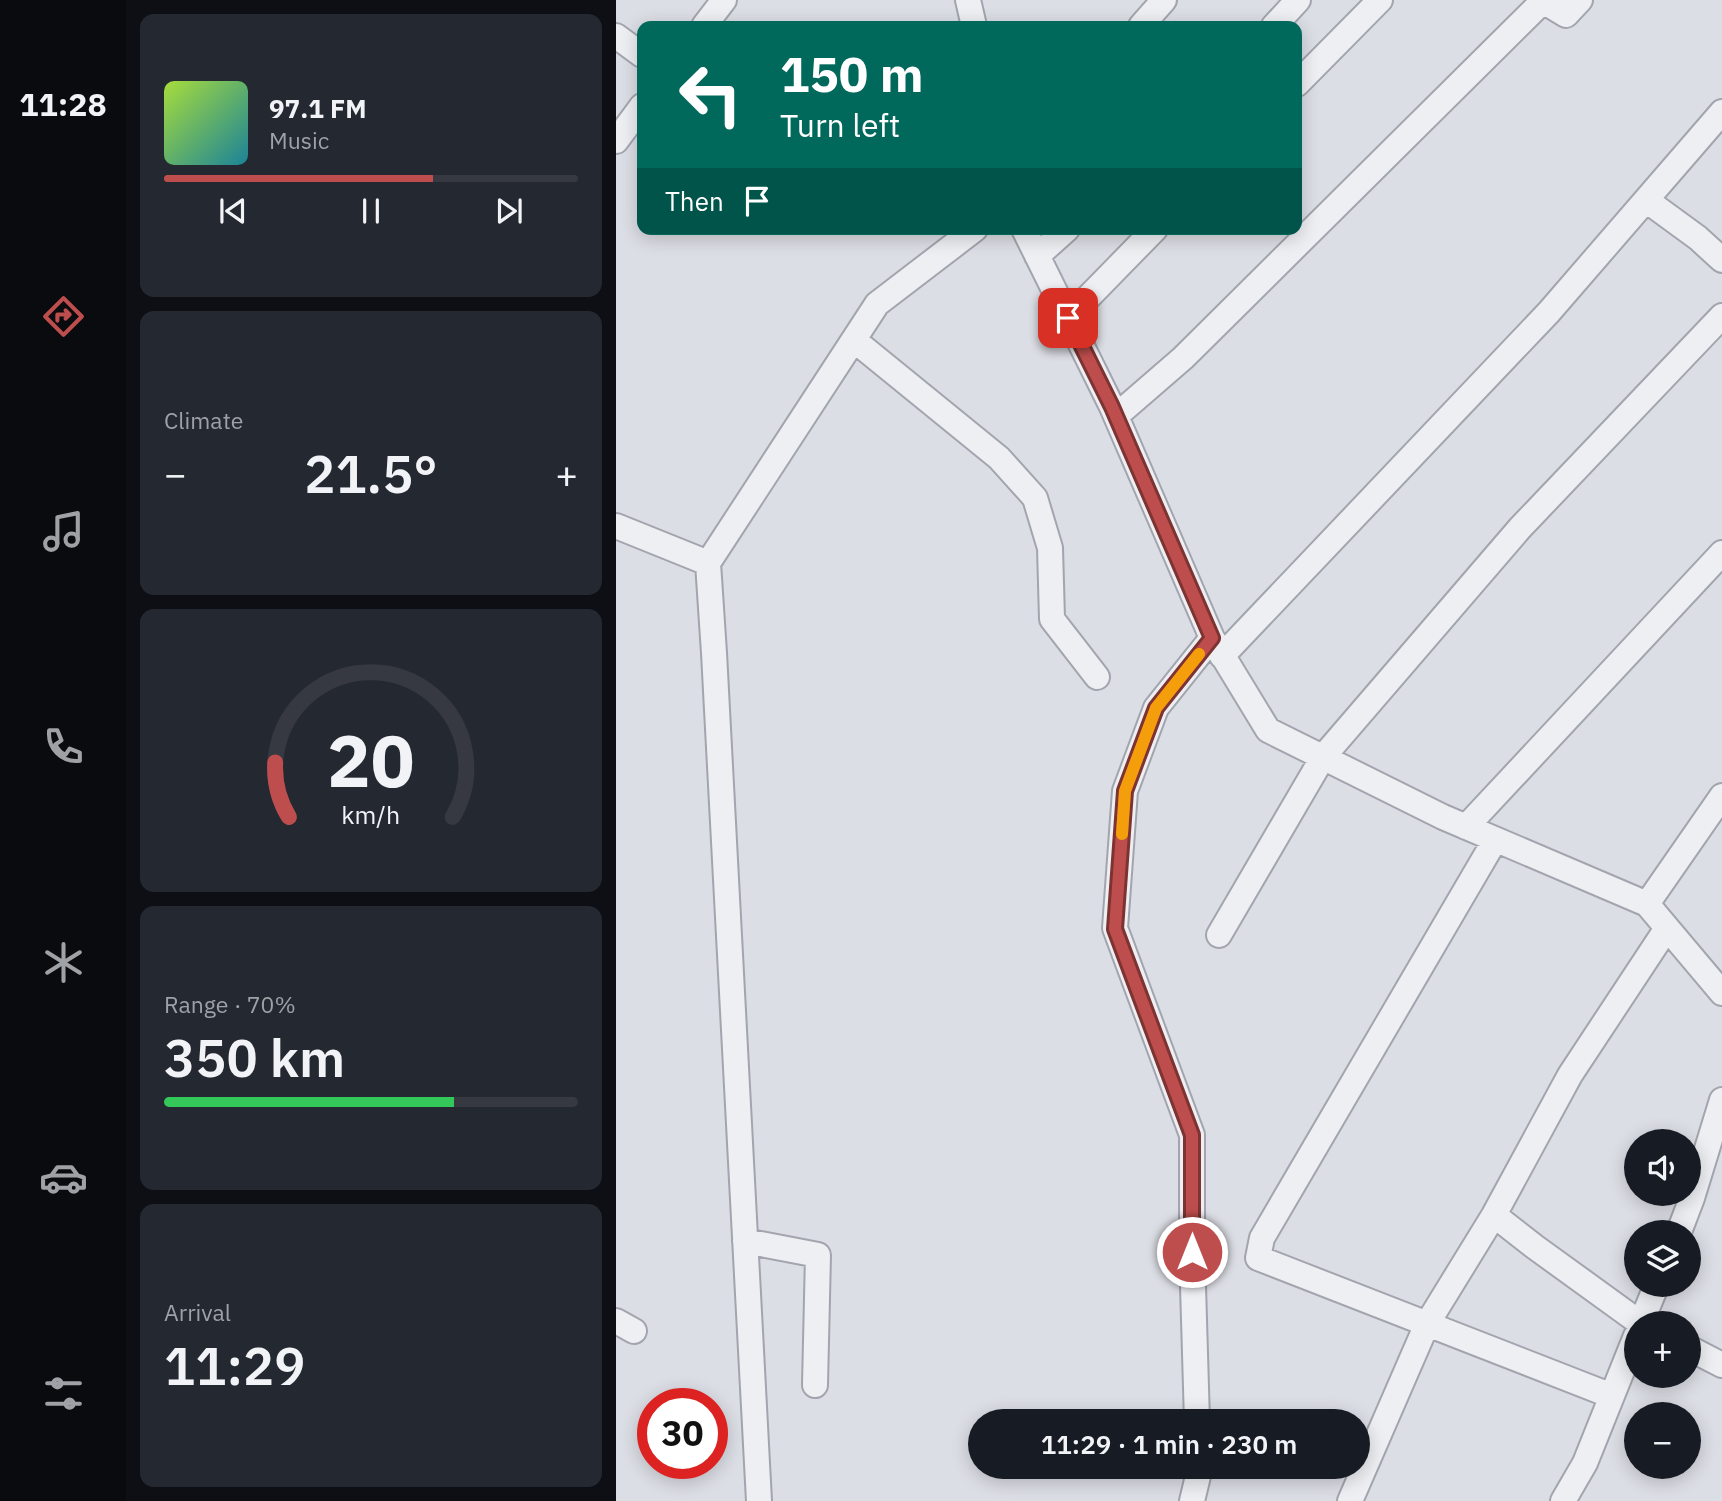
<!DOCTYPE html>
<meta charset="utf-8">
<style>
:root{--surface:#171b24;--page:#242831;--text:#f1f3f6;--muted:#9ea1a6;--line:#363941;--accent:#be4e4d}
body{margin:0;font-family:"IBM Plex Sans",sans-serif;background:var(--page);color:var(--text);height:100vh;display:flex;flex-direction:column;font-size:26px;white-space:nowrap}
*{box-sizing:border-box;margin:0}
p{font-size:23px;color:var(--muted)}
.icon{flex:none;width:38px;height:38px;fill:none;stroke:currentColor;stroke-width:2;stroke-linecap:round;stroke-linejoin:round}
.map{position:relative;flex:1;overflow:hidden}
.details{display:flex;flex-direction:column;gap:14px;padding:14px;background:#0d0f14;width:490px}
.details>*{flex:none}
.guide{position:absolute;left:21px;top:21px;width:665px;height:214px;border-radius:14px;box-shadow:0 4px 18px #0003;background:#00695c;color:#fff;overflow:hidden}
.tools{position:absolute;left:1008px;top:1129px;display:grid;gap:14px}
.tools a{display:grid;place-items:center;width:77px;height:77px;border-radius:50%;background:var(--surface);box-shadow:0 4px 18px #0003;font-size:35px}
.speed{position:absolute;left:21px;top:1388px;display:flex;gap:14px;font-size:35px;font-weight:700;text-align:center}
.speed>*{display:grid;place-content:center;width:91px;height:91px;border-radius:50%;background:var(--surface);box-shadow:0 4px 18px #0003;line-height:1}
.speed .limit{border:10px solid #d22;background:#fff;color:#111}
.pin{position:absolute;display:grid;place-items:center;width:60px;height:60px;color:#fff;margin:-30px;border-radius:14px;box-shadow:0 4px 10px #0006}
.me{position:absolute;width:77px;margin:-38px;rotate:0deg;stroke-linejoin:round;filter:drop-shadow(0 0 5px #0008)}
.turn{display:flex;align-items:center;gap:24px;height:147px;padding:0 28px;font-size:32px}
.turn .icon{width:91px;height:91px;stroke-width:2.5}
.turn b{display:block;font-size:49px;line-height:60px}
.then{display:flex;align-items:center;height:66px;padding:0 28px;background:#0003;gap:14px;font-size:26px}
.big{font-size:52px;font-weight:600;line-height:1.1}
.details .card{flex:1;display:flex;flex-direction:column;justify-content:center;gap:10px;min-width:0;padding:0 24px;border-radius:14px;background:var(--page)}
.details .dial{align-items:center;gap:0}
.dial svg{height:182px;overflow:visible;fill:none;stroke:var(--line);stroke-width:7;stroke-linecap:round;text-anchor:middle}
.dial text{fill:var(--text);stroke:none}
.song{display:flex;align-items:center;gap:21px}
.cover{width:84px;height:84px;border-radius:10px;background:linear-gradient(135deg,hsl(80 70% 55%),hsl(190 70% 35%))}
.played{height:7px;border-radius:4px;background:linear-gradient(90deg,var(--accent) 65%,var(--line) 65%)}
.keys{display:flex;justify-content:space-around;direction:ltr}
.heat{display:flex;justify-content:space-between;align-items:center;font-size:38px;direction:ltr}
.charge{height:10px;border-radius:5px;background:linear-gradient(90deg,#34c759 70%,var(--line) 0)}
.trip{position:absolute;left:352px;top:1409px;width:402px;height:70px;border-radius:35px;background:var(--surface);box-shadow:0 4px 18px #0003;font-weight:600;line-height:70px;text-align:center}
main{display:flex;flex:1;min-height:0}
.menu{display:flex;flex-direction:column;width:126px;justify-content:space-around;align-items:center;background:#090b0e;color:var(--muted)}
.menu .icon{width:49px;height:49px}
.menu .on{color:var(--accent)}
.menu b{font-size:32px;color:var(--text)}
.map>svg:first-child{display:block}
</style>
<main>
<nav class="menu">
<b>11:28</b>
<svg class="icon on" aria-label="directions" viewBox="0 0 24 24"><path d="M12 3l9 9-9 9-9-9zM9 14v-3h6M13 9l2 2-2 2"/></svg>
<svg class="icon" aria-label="music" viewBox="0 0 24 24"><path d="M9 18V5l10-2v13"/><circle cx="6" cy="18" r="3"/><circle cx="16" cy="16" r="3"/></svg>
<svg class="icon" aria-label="phone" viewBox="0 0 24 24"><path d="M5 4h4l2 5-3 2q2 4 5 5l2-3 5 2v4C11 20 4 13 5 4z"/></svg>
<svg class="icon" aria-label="climate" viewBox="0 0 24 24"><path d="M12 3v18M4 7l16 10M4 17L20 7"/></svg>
<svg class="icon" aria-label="car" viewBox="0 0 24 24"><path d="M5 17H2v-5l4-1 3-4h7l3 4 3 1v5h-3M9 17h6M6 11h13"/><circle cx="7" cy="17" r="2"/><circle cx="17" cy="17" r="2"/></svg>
<svg class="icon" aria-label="filters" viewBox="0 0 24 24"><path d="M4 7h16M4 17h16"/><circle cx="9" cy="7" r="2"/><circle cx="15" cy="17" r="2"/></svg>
</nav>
<section class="details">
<div class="card">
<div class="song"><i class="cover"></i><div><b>97.1 FM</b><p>Music</p></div></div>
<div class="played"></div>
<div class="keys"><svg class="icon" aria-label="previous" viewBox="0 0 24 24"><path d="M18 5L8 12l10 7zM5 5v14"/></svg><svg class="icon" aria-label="pause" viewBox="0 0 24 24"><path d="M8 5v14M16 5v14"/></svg><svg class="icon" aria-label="next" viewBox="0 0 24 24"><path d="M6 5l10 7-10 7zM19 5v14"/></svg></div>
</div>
<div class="card"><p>Climate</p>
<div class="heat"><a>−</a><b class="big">21.5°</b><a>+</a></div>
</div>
<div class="card dial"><svg viewBox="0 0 100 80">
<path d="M14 69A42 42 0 1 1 86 69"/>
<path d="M14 69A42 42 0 0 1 8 45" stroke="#be4e4d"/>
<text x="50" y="56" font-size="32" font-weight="700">20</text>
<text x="50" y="72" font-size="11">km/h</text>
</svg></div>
<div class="card"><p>Range · 70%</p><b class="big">350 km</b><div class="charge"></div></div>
<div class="card"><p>Arrival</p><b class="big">11:29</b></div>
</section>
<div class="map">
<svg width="1106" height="1501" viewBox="0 0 1106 1501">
<rect width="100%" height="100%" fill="#dcdee5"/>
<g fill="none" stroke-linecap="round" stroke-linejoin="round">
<g stroke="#a2a5ae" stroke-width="28">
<path id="minor" d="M 352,0 L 358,26
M 88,26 L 108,0
M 525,26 L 548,0
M 658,26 L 682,0
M 0,36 L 26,55
M 681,84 L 764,0
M 0,141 L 26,106
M 1030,200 L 1082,238 L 1106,260
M 408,229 L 496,407 L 596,638 L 652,730 L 827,817 L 1031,904 L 1106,993
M 421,256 L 451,229
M 452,318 L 539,229
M 238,340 L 383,458 L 419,498 L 434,548 L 436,619 L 481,677
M 500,416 L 567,358 L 927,1 L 950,15 L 964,0
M 0,526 L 92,563 L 261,304 L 359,229
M 92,563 L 98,653 L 143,1501
M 606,656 L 933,312 L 1106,112
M 850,827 L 1106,553
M 879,840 L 646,1238 L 642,1258 L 996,1396
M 1031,904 L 1106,796
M 603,935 L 707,757 L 904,528 L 1106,316
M 878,1215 L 919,1247 L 1024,1323
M 1063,1232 L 1076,1198 L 1106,1100
M 129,1241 L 202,1255 L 199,1385
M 0,1321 L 18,1331
M 1025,1323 L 1041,1284
M 1073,1348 L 1106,1365
M 581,1421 L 576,1252 L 576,1135 L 499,928 L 509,791 L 540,708 L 596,638
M 576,1501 L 582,1476 L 582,1466
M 734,1501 L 811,1324 L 878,1215 L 954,1075 L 1051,928
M 947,1501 L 969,1463 L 1020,1336"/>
</g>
<use href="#minor" stroke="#eeeff3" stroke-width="24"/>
</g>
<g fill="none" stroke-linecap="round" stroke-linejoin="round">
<g stroke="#7c3332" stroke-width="18">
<path id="route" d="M 452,318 L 496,407 L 596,638 L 540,708 L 509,791 L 499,929 L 576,1135 L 576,1252"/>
</g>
<use href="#route" stroke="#be4e4d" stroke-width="12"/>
<path stroke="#f59e0b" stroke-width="12" d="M 506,834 L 509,791 L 540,708 L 583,654"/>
</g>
</svg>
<div class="tools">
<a><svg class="icon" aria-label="sound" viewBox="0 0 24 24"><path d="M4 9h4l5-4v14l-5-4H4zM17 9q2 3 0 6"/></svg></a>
<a><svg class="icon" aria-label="layers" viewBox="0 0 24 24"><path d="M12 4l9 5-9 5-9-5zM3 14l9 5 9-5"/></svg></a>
<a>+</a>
<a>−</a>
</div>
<div class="speed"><div class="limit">30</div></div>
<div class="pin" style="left:452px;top:318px;background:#d93025"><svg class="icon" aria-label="arrive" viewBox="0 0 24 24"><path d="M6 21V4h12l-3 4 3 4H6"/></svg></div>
<svg class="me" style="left:576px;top:1252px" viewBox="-20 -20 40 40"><circle r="17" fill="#be4e4d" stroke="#fff" stroke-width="3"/><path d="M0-11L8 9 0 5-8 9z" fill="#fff"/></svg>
<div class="trip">11:29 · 1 min · 230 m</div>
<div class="guide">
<div class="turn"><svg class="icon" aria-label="left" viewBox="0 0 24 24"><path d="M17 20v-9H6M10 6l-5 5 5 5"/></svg><div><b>150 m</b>Turn left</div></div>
<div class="then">Then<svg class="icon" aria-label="arrive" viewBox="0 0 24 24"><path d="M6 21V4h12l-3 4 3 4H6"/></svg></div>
</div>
</div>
</main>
